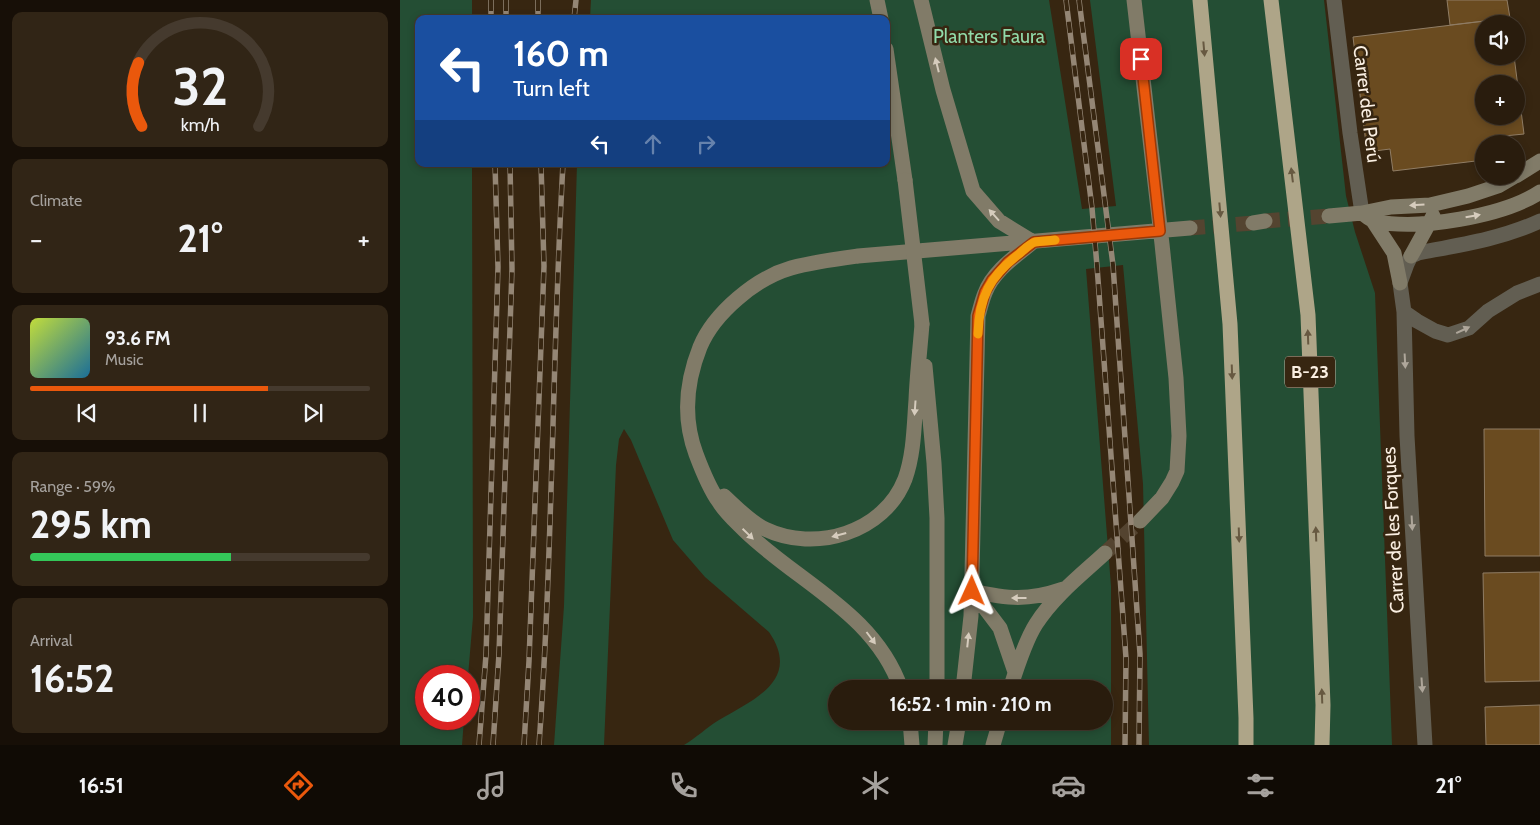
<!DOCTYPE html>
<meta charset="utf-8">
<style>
:root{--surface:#291c0d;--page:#312516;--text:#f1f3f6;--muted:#a5a19d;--line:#453a2e;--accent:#ea580c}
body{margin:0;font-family:Cabin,sans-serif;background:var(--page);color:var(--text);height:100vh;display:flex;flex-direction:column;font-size:19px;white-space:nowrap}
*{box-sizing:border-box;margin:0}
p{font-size:16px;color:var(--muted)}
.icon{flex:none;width:28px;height:28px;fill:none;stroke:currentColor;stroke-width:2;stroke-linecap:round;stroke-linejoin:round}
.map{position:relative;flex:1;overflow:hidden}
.drawer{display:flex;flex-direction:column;gap:12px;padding:12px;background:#170f07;width:400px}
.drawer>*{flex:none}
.top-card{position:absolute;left:15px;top:15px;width:475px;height:152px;border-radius:10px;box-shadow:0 2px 8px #0003,0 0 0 1px var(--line);background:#1a4fa0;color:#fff;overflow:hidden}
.tools{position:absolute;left:1075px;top:15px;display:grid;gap:10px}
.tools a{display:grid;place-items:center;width:50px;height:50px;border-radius:50%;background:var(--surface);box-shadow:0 2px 8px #0003,0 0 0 1px var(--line);font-size:25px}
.speed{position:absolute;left:15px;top:665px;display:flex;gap:10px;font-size:25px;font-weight:700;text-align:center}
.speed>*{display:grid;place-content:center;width:65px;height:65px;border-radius:50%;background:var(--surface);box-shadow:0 2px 8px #0003,0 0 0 1px var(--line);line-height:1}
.speed .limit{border:8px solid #d22;background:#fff;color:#111}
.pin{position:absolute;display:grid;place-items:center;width:42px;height:42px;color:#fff;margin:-21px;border-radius:10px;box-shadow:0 2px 8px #0006}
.me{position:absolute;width:55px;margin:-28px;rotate:1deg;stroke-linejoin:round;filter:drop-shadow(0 0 4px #0008)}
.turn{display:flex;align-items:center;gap:18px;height:105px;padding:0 15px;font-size:22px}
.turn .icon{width:65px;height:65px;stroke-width:2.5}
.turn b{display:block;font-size:35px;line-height:42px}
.lanes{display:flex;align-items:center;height:48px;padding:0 15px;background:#0003;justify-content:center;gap:25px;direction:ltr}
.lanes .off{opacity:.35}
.big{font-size:38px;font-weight:700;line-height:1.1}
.drawer .card{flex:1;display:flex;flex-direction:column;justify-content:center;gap:8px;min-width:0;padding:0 18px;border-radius:10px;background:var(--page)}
.drawer .dial{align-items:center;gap:0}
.dial svg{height:130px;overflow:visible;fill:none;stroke:var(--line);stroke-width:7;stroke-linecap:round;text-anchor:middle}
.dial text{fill:var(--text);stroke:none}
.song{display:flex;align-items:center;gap:15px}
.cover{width:60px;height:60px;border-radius:8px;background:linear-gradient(135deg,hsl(70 70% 55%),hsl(200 70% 35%))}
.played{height:5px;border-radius:2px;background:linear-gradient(90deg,var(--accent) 70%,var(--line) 70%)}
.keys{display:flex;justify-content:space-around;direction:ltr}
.heat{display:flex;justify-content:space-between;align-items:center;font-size:28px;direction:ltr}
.charge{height:8px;border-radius:4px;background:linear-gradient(90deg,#34c759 59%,var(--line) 0)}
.trip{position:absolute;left:428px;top:680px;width:285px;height:50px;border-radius:25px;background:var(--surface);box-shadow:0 2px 8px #0003,0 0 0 1px var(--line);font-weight:700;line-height:50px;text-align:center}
.tab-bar{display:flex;height:80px;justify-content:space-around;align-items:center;background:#100b05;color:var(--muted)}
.tab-bar .icon{width:35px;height:35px}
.tab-bar .selected{color:var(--accent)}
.tab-bar b{font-size:22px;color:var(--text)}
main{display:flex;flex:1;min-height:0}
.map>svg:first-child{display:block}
</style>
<main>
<section class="drawer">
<div class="card dial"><svg viewBox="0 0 100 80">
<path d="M14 69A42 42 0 1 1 86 69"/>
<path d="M14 69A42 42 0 0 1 12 30" stroke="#ea580c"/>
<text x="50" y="56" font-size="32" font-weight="700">32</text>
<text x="50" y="72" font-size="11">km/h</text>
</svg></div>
<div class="card"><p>Climate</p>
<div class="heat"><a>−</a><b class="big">21°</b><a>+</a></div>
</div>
<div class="card">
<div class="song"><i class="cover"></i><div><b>93.6 FM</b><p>Music</p></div></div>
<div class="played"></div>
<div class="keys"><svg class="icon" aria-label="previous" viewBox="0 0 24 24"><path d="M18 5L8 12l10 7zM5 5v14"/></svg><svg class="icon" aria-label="pause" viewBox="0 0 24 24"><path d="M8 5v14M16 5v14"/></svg><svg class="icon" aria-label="next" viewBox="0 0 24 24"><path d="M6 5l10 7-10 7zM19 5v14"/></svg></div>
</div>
<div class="card"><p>Range · 59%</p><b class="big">295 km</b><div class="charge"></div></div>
<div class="card"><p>Arrival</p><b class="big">16:52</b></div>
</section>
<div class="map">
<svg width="1140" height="745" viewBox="0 0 1140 745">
<rect width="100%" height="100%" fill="#372611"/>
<path fill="#244e34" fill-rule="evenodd" d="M 0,0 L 72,0 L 72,19 L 19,19 L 19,164 L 72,164 L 73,617 L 68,676 L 26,676 L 26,719 L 64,719 L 62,745 L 0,745 Z
M 191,0 L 649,0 L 682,209 L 716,206 L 690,0 L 924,0 L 946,196 L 955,232 L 975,293 L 992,745 L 749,745 L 743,484 L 723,265 L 686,269 L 711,586 L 711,745 L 284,745 C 296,738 306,728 319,720 C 353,700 402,680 369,632 L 305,577 L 273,540 L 231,440 L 224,429 L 219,439 L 216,465 L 204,745 L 154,745 L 164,606 L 177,164 L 486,164 L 486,19 L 190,19 ZM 436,689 L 704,689 L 704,721 L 436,721 Z"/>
<path fill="#6a4b20" stroke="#907d65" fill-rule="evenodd" d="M 1047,0 L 1107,0 L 1110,18 L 1050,25 Z
M 1110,18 L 1110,24 L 1084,24 L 1084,56 L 1114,56 L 1124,134 L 1104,136 L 1105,144 L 1084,144 L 1084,160 L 993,171 L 990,149 L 967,152 L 953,37 ZM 1084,84 L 1116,84 L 1116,116 L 1084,116 Z
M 1084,429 L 1140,429 L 1140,556 L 1085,556 Z
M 1140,572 L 1140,681 L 1085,682 L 1083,573 Z
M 1140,705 L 1140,745 L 1086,745 L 1085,707 Z"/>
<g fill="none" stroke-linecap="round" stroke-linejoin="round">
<path stroke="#544430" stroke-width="15" stroke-dasharray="15 8" stroke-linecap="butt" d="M 865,221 L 929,216
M 790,228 L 853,223
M 705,553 L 740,521"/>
<path stroke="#625e52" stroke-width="15" d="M 934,0 L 950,133 L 962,213
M 1004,312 L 1017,321 L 1035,331 L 1048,335 L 1069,328 L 1088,311 L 1117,293 L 1140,284
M 1025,745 L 1007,436 L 1004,312 L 1000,283 L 1007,264 L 1011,256 L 1018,253 C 1060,245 1101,239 1140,221"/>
<path stroke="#817b68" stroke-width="15" d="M 477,0 L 481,19
M 521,0 L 543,90 L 573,191 L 599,221 L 633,242
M 734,0 L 762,244 L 776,378 L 779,436 L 777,471 L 772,482 L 762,498 L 740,521
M 486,49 L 505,180
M 1116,176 L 1140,161
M 962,213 C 966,216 970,220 975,221 C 1017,231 1104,216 1140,192
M 929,216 L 962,213 L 991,207 L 1030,205 L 1068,196 L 1098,186 L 1115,176
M 973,221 L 994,253 L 1000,283
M 853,223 L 865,221
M 1011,256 L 1033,216
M 525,366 L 534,463 L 537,518 L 537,689
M 324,496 C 336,507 350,522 365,529 C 415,553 484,533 505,479 C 514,454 514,426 516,400 C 517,375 520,350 522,324
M 572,591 C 608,599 628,601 663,589
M 572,591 L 600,628 L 615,672
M 501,689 C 475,613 397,582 344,530 C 335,521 325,512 319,502 C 309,488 302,470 296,454 C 283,419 286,382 300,347 C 314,313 356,278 391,268 C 413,262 436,259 458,256 L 790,228
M 563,689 L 571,616 L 578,316 C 580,309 582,300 585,293 C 593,271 616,256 633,242
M 610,689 C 616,670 625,641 636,624 C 654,596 681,575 705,553
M 510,721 L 512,745
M 535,745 L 536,721
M 555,745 L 559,721
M 593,745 L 600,721"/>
<path stroke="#aea588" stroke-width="15" d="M 800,0 L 830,324 L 846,718 L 846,745
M 871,0 L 908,315 L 923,705 L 922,745"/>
<g stroke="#948675" stroke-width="5.5">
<path id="rail" d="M 91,0 L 91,19
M 106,0 L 106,19
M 138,0 L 138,19
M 666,0 L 692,208 L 697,266 L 726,658 L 725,745
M 679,0 L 713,265 L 740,654 L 739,745
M 174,19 L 176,0
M 79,745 L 86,655 L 98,267 L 95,164
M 93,745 L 99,654 L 112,269 L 110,164
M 124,745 L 129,661 L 144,266 L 141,164
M 139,745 C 153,552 152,357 163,164"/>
</g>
<use href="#rail" stroke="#372611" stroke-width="4" stroke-dasharray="11" stroke-linecap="butt"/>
<path stroke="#817b68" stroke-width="15" d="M 505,180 L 522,324"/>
</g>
<defs><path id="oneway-solid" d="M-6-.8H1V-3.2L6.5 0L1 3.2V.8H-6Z" transform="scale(1.25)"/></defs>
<g fill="#675941">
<use href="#oneway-solid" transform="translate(804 49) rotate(85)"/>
<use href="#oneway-solid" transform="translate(892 175) rotate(-97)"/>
<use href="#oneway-solid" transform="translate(820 210) rotate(85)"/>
<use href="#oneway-solid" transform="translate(908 337) rotate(-92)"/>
<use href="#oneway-solid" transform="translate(832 372) rotate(88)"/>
<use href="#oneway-solid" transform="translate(916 534) rotate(-92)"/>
<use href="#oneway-solid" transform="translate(839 535) rotate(88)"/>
<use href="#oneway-solid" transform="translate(922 696) rotate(-92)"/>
</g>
<g fill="#d6ccbd">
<use href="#oneway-solid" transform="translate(537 65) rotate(-104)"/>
<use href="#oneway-solid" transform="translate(1017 205) rotate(176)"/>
<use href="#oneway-solid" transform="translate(594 215) rotate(-132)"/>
<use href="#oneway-solid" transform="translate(1073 216) rotate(-10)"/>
<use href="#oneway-solid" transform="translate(515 408) rotate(94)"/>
<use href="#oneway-solid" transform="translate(348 534) rotate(44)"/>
<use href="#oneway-solid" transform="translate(439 535) rotate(165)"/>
<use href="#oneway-solid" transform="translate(619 598) rotate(180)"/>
<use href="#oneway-solid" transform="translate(471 638) rotate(53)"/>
<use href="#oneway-solid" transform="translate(568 640) rotate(-84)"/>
</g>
<g fill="#aea69a">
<use href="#oneway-solid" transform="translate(1063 330) rotate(-25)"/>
<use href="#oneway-solid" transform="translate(1005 361) rotate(87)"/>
<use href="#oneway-solid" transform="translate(1012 523) rotate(87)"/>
<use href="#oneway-solid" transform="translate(1022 685) rotate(86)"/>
</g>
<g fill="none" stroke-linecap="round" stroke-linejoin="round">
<g stroke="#983908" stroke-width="12">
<path id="route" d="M 572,591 L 578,316 L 585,292 L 592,280 L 608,262 L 634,242 L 760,231 L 741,59"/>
</g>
<use href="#route" stroke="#ea580c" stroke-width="9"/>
<path stroke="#f59e0b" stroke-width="9" d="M 578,334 C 579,297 590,276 619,254 C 624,250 629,244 635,242 C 641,241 648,241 655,240"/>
</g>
<g text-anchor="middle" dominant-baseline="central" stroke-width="5" stroke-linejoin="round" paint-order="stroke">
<rect fill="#372611" stroke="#c0b3a3" stroke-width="1" x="885" y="356.5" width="50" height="31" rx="4"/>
<g font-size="18" font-weight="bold" fill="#faefe2">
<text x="910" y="372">B-23</text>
</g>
<g font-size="19" fill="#91daa9" stroke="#372611">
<text x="589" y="36">Planters Faura</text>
</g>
<g font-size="19" fill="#faefe2" stroke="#372611">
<text transform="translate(967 104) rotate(83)">Carrer del Perú</text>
<text transform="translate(993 530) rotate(-93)">Carrer de les Forques</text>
</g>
</g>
</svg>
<div class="tools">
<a><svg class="icon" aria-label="sound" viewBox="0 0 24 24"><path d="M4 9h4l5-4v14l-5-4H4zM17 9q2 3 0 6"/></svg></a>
<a>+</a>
<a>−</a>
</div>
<div class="speed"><div class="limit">40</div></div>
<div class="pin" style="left:741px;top:59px;background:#d93025"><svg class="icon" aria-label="arrive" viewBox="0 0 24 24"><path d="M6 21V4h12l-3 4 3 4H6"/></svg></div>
<svg class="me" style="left:572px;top:591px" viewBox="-20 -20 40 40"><path d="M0-17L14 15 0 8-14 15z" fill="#ea580c" stroke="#fff" stroke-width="4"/></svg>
<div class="trip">16:52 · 1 min · 210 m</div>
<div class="top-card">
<div class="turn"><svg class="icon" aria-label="left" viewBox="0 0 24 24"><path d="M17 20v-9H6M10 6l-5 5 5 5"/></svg><div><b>160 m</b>Turn left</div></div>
<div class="lanes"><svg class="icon" aria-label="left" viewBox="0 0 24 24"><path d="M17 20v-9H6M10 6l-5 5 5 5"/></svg><svg class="icon off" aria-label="ahead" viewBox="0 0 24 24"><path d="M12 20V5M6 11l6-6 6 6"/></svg><svg class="icon off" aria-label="right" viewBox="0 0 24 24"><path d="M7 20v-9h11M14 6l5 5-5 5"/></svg></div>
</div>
</div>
</main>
<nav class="tab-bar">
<b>16:51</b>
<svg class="icon selected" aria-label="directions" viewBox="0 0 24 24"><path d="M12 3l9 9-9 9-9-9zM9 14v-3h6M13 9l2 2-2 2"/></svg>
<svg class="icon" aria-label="music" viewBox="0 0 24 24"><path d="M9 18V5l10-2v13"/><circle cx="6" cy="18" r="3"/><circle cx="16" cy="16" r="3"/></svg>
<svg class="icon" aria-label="phone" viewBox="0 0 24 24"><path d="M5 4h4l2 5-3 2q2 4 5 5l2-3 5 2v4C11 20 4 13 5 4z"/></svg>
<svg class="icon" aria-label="climate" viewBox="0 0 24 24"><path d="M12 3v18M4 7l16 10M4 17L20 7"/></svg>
<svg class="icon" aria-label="car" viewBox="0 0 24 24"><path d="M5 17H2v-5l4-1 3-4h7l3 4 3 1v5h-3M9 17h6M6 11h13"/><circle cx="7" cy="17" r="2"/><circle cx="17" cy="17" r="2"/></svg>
<svg class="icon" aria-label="filters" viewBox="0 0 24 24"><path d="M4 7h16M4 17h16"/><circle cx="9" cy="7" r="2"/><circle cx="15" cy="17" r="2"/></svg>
<b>21°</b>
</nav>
